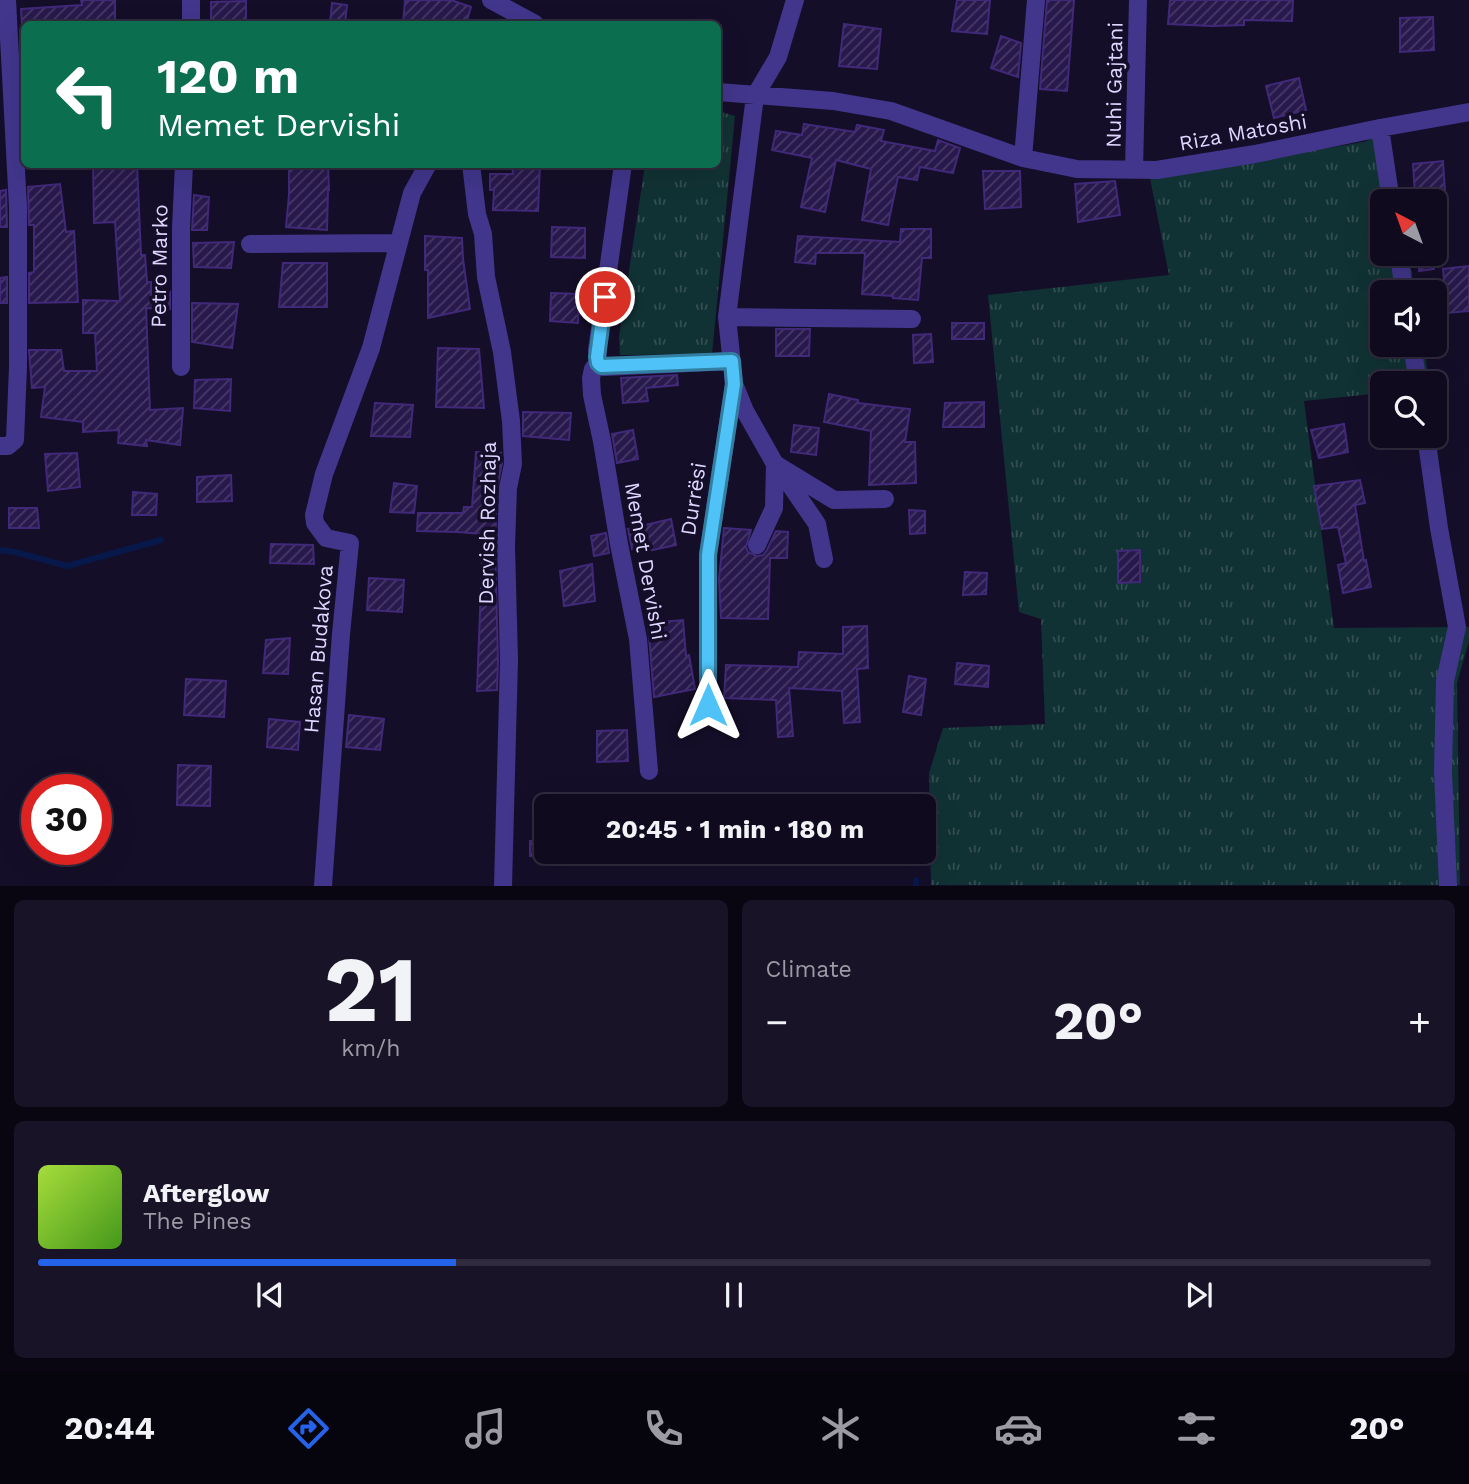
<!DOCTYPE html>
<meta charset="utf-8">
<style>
:root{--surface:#100a1f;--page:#191328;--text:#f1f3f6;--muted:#9c9aa4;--line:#302b3d;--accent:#2563eb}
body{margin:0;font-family:"Work Sans",sans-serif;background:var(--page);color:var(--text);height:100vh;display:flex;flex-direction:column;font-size:26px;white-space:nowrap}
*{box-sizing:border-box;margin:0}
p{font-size:23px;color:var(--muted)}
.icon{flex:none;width:38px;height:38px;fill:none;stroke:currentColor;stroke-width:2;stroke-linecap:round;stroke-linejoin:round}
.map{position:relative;height:886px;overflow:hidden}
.panel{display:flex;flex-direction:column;gap:14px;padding:14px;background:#090611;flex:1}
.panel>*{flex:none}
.hud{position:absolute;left:21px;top:21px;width:700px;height:147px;border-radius:10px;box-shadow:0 7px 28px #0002,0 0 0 2px var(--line);background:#0b6e4f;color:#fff;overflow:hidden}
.needle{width:46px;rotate:319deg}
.tools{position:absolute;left:1370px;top:189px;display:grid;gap:14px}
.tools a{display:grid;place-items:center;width:77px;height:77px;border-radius:10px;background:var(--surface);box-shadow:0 7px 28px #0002,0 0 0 2px var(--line);font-size:35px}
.speed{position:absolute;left:21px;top:774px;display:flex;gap:14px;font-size:35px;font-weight:700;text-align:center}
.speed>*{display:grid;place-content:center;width:91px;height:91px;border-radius:50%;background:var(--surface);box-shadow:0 7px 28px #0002,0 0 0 2px var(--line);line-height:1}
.speed .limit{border:10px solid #d22;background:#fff;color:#111}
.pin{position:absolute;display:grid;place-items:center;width:60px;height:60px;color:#fff;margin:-30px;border:4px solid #fff;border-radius:50%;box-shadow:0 2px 7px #0007}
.me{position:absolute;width:77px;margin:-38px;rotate:0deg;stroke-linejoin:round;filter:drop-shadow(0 0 5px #0008)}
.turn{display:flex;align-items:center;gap:24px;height:147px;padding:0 21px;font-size:32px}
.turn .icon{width:91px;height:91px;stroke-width:2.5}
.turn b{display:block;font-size:49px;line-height:60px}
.big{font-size:52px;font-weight:700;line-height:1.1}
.panel .tile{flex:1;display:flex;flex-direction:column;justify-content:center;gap:10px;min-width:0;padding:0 24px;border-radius:10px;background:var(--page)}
.panel .dial{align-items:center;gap:0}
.dial b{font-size:91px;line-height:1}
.song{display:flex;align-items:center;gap:21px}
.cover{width:84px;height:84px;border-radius:10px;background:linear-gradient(135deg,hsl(80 70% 55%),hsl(100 70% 35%))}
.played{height:7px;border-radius:4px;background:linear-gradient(90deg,var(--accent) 30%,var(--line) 30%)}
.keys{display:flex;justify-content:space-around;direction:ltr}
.heat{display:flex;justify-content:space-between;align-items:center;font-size:38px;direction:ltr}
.panel .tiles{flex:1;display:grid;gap:14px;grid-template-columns:1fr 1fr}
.tile:last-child{grid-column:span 2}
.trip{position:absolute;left:534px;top:794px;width:402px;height:70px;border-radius:10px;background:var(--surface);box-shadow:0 7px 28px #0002,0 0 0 2px var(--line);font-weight:700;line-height:70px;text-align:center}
.tab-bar{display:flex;height:112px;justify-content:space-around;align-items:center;background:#06040c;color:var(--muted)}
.tab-bar .icon{width:49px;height:49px}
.tab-bar .on{color:var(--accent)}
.tab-bar b{font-size:32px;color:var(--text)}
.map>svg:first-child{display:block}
</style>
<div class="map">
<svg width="1469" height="886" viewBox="0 0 1469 886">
<defs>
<pattern id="grass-tufts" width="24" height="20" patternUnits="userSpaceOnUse" patternTransform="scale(1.75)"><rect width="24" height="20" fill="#113234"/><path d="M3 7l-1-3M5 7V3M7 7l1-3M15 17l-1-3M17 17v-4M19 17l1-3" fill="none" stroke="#334f52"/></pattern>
<pattern id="building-hatch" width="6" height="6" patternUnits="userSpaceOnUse" patternTransform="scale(1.75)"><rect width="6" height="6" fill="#28194c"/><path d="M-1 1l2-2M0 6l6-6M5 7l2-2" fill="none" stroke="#473a67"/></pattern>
</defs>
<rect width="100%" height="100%" fill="#150e29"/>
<path fill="url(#grass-tufts)" d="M 718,111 L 735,116 L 712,354 L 620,355 L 619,337 L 645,165 L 718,164 Z
M 1387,132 L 1382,201 L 1382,254 L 1408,254 L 1415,292 L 1382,292 L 1382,345 L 1424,345 L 1429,383 L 1382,383 L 1382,393 L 1304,401 L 1334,628 L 1469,627 L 1469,641 L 1457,683 L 1460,885 L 931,885 L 929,773 L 943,728 L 1045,724 L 1041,619 L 1019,612 L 988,295 L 1169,275 L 1150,178 L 1364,142 Z"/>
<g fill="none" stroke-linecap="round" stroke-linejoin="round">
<path stroke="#07194a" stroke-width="6" d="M 0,550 L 15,552 L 67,566 L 161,540
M 916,886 L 916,880"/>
</g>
<path fill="url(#building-hatch)" stroke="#412979" stroke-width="2" d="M 81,0 L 115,0 L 115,24 L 22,24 L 21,9 L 82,5 Z
M 405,0 L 451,0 L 471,7 L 466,24 L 403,24 Z
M 957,0 L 990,0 L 987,34 L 952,31 Z
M 1047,0 L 1074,0 L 1067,91 L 1040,89 Z
M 1170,0 L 1293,0 L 1292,21 L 1244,20 L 1244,25 L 1212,26 L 1168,24 Z
M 246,1 L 246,24 L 211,24 L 211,2 Z
M 332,3 L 347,5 L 345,24 L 330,24 Z
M 1433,17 L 1434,50 L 1400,52 L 1400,18 Z
M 844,24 L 881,29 L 877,69 L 839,66 Z
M 1001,36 L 1021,43 L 1018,77 L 991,68 Z
M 1299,78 L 1306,110 L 1274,118 L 1266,86 Z
M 804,124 L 855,132 L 857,125 L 884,130 L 881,141 L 935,151 L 938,140 L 960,148 L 953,173 L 920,167 L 917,180 L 898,177 L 888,225 L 862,220 L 871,169 L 836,160 L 825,212 L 801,207 L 812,158 L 772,150 L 776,131 L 802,135 Z
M 1443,161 L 1445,192 L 1415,195 L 1413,164 Z
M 93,164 L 137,164 L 141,255 L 145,255 L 147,282 L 151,282 L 151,295 L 170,292 L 170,309 L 146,308 L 150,410 L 183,408 L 180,445 L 146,440 L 147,446 L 118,443 L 119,430 L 83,432 L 83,422 L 41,417 L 45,387 L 32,388 L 29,350 L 61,350 L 64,371 L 97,371 L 95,333 L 83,333 L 83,300 L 120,301 L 120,299 L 115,222 L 94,223 Z
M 289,164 L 328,164 L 329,190 L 328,190 L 327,230 L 286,227 L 289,195 Z
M 512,164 L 540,164 L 538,211 L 493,210 L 494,190 L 490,190 L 490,174 L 513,174 Z
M 983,171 L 1020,171 L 1021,207 L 985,209 Z
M 1115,181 L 1120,215 L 1078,222 L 1075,184 Z
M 60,184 L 66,232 L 74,231 L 78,302 L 29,303 L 29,273 L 34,272 L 34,225 L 29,225 L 28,187 Z
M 6,190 L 7,227 L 0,227 L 0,191 Z
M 194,195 L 209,197 L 207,230 L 192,230 Z
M 552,227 L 585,228 L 585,258 L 551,257 Z
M 901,229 L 931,229 L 931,258 L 922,258 L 918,300 L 893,298 L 893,296 L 862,294 L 865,253 L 816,253 L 815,264 L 795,262 L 798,236 L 900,242 Z
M 425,236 L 462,238 L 463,259 L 470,309 L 428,318 L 428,270 L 425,270 Z
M 234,242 L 231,268 L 194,267 L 193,243 Z
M 1418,254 L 1433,254 L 1434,269 L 1419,271 Z
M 283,263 L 327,263 L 327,307 L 279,307 Z
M 1469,266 L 1469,311 L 1447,313 L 1443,269 Z
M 7,277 L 7,303 L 0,303 L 0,278 Z
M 551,293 L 579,294 L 578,323 L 550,321 Z
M 192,303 L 238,304 L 232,348 L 192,342 Z
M 952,323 L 984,323 L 984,339 L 952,339 Z
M 776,329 L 810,329 L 809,356 L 776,356 Z
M 931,334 L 933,362 L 914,363 L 913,335 Z
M 438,348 L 479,349 L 484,408 L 436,407 Z
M 677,375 L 678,385 L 646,388 L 648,401 L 623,403 L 621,378 Z
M 231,379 L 230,411 L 194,408 L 195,380 Z
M 829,394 L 858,400 L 858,403 L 910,409 L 905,442 L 915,442 L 916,483 L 869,485 L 871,431 L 824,422 Z
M 984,402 L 984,427 L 943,427 L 945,403 Z
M 375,403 L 413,405 L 410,437 L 371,436 Z
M 523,412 L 571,413 L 569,440 L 523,436 Z
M 1344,424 L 1348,452 L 1319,458 L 1311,430 Z
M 794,425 L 819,428 L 816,455 L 791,452 Z
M 633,430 L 638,459 L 617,463 L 612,434 Z
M 476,452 L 501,453 L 502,463 L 497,488 L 495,546 L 498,660 L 497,690 L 477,691 L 483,534 L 457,532 L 417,531 L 418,513 L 463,513 L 464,507 L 472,507 Z
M 77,453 L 80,487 L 48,491 L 45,454 Z
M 231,475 L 232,501 L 197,502 L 197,477 Z
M 1360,480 L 1365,503 L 1355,505 L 1364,561 L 1366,560 L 1371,587 L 1343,593 L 1338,565 L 1346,563 L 1338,527 L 1322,529 L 1314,486 Z
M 394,483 L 417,486 L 414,513 L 390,512 Z
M 133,492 L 157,494 L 156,515 L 132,515 Z
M 9,508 L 37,508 L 39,528 L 9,528 Z
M 909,510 L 925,511 L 925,533 L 910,534 Z
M 671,519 L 676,545 L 643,552 L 642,547 L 632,549 L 628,529 Z
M 724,528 L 751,530 L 746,547 L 748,552 L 757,556 L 763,555 L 767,550 L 776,531 L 788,532 L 787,558 L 770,558 L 768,619 L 721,618 L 719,579 Z
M 606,533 L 609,553 L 594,556 L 591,536 Z
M 271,544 L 313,545 L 314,564 L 270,563 Z
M 1140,550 L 1140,582 L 1118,583 L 1118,551 Z
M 592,564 L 595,601 L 564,606 L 560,571 Z
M 965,572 L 987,573 L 986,594 L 963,595 Z
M 369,578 L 404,580 L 402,612 L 367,610 Z
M 683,620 L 686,656 L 689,655 L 695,689 L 654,697 L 648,623 Z
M 867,626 L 868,668 L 857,669 L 860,722 L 844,723 L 842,691 L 789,688 L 793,736 L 778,737 L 776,700 L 724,698 L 726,665 L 798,667 L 799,652 L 843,654 L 843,627 Z
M 290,638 L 288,674 L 263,673 L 266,640 Z
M 957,663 L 989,666 L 988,687 L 955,684 Z
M 909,676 L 926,679 L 921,715 L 903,712 Z
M 186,679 L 226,681 L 224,717 L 184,715 Z
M 349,715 L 384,719 L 380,750 L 346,747 Z
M 269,719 L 300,722 L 298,750 L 267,747 Z
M 627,730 L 628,761 L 597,762 L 597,731 Z
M 178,765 L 211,766 L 210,806 L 177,805 Z
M 530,841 L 546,841 L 546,856 L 530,856 Z"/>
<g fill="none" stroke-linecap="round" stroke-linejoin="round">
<path stroke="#41368c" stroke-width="18" d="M 491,0 L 535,24
M 191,24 L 191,0
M 718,92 L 833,101 L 891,111 L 1023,158 L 1077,169 L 1157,170 L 1255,154 L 1380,128 L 1469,112
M 1380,128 L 1391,201
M 1023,158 L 1036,0
M 471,164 L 477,214 L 483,234 L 486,277 L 502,352 L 511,421 L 513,464 L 508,488 L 506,546 L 509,660 L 503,886
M 623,164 L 597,350 L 598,363 L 593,369 L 591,378 L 592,395 L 602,441 L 619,544 L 638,639 L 649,771
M 1134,170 L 1138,0
M 250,244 L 399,243
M 1399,254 L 1404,292
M 727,317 L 912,319
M 1412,345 L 1418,383
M 598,363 L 604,367 L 732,361
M 181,367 L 181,228 L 184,164
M 734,384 L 745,411 L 775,464 L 834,500 L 885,499
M 1426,436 L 1439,528 L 1457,627 L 1445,681 L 1443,772 L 1448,886
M 0,446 L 8,446 L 15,440 L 18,367 L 18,207 L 7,0
M 780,470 L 817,524 L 824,559
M 757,545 L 774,508 L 775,464
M 708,705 L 708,555 L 734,384 L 727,317 L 755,96 L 778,57 L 795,0
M 323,886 L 341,634 L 350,543 L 326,538 L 315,523 L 314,515 L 324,474 L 371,348 L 412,193 L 428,164"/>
</g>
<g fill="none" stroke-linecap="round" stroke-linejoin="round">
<g stroke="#337fa1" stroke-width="18">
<path id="route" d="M 605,297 L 597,357 L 598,363 L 601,366 L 732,361 L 734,384 L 708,555 L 708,705"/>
</g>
<use href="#route" stroke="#4fc3f7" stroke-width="12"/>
</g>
<g text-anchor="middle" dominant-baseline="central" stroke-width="7" stroke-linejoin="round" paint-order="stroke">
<g font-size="21" fill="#dfd7ff" stroke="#150e29">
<text transform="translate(1114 85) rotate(-89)">Nuhi Gajtani</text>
<text transform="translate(1243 132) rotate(-10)">Riza Matoshi</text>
<text transform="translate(159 266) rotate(-89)">Petro Marko</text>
<text transform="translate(693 499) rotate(-81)">Durrësi</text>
<text transform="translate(487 523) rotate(-89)">Dervish Rozhaja</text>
<text transform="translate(646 561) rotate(80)">Memet Dervishi</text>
<text transform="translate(318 649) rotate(-85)">Hasan Budakova</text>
</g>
</g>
</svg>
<div class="tools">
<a><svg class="needle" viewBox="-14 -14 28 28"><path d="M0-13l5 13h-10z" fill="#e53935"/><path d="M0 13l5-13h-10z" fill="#9c9aa4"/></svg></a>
<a><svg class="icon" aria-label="sound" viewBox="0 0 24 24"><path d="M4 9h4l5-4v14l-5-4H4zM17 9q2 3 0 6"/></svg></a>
<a><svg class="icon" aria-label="search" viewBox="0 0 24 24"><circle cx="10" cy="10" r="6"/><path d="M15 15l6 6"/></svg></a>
</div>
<div class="speed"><div class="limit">30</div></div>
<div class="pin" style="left:605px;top:297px;background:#d93025"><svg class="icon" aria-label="arrive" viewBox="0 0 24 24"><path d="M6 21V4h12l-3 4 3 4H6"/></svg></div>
<svg class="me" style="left:708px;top:705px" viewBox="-20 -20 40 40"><path d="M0-17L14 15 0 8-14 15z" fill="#4fc3f7" stroke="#fff" stroke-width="4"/></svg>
<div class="trip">20:45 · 1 min · 180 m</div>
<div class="hud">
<div class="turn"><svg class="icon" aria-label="left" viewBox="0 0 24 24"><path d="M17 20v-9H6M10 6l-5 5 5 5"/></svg><div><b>120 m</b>Memet Dervishi</div></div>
</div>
</div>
<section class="panel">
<div class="tiles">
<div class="tile dial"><b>21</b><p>km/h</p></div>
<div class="tile"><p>Climate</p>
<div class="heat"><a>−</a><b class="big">20°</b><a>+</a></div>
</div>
<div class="tile">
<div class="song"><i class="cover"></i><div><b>Afterglow</b><p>The Pines</p></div></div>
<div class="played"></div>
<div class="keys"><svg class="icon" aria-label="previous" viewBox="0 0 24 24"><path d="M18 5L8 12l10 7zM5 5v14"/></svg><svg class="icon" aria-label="pause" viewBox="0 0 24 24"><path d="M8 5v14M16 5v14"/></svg><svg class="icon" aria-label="next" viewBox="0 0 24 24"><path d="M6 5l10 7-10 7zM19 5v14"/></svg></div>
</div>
</div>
</section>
<nav class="tab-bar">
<b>20:44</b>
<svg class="icon on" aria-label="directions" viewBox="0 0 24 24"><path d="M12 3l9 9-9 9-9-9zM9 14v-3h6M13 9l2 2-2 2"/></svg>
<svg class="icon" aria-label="music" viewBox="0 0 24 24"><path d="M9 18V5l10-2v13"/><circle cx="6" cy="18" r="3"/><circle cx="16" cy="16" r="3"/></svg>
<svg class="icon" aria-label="phone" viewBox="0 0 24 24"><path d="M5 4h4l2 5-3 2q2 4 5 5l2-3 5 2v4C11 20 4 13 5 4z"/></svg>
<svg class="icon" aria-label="climate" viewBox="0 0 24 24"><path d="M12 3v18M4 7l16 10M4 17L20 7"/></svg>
<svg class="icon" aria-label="car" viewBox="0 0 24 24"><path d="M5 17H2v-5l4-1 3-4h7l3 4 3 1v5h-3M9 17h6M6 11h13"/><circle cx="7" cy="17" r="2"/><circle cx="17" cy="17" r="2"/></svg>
<svg class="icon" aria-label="filters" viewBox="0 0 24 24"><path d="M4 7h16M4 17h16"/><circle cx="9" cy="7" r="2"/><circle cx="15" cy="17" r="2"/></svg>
<b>20°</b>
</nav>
